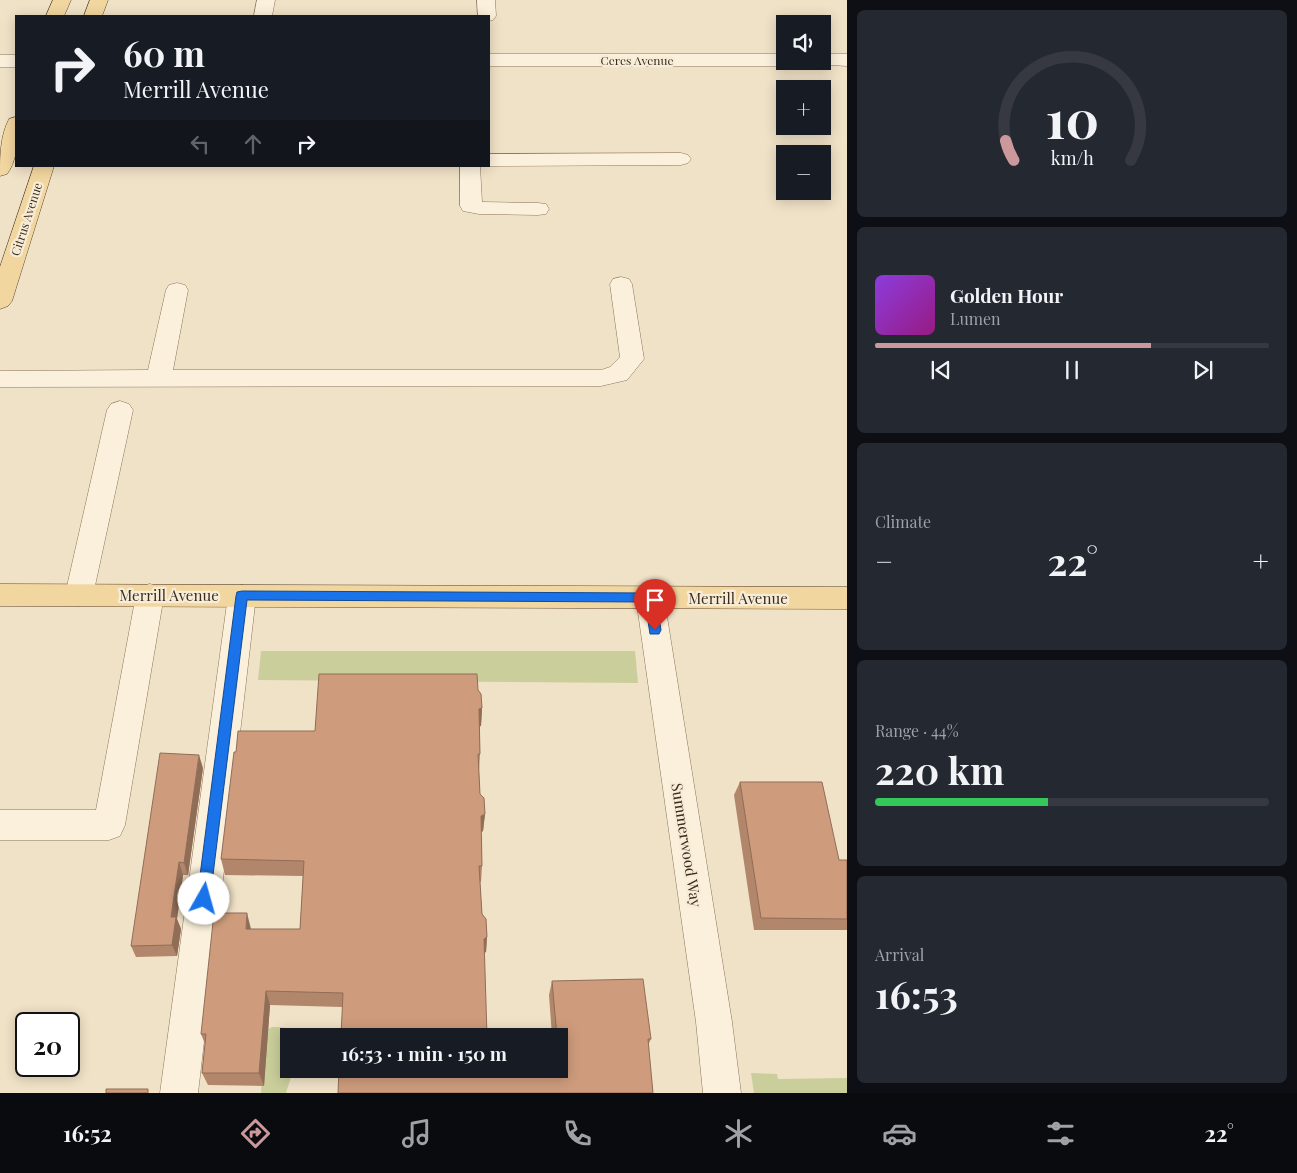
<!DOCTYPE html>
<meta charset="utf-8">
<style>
:root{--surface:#171b24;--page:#242831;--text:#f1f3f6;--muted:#9ea1a6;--line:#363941;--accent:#cb999c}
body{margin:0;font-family:"Playfair Display",serif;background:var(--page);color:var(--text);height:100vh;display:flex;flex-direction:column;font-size:19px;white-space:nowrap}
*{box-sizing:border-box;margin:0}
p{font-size:16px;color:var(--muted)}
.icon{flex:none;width:28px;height:28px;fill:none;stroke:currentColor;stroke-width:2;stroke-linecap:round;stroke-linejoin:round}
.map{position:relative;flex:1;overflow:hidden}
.side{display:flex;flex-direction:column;gap:10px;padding:10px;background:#0d0f14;width:450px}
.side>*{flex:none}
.banner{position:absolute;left:15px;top:15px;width:475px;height:152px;border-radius:0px;box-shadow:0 2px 12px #0003;background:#171b24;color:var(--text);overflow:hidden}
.controls{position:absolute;left:776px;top:15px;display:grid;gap:10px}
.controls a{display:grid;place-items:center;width:55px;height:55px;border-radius:0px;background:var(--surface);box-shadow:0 2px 12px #0003;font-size:25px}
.speed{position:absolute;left:15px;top:1012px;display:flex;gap:10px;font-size:25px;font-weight:700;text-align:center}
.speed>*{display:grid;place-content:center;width:65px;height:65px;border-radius:50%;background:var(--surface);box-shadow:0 2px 12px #0003;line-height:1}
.speed .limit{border:2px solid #111;border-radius:8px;background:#fff;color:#111}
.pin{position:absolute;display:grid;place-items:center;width:42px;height:42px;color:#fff;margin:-51px -21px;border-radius:50% 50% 50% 0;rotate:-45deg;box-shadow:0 0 5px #0007}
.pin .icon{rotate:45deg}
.me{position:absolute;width:55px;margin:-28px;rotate:7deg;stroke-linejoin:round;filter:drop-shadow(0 0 4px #0008)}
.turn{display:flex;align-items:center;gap:18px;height:105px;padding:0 25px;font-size:22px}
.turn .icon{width:65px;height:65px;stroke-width:2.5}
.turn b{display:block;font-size:35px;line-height:42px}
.lanes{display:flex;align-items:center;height:48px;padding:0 25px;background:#0003;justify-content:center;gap:25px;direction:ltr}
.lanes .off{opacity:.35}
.big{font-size:38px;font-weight:700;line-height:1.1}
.side .widget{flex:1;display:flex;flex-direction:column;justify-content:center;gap:8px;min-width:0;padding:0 18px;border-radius:8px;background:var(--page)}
.side .dial{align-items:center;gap:0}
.dial svg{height:130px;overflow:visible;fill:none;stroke:var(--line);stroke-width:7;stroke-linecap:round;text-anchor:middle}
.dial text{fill:var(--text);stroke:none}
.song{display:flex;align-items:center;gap:15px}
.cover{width:60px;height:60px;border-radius:8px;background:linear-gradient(135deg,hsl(270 70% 55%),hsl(310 70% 35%))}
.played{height:5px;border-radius:2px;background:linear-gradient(90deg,var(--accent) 70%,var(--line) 70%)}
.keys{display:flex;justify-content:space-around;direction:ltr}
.heat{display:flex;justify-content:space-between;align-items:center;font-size:28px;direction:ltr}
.charge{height:8px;border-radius:4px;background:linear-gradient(90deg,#34c759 44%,var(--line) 0)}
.trip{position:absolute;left:280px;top:1028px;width:288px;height:50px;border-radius:0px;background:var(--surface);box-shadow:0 2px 12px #0003;font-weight:700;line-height:50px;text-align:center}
.tab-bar{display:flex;height:80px;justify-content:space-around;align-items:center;background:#090b0e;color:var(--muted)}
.tab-bar .icon{width:35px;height:35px}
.tab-bar .active{color:var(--accent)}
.tab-bar b{font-size:22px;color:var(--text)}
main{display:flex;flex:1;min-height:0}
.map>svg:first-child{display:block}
</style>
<main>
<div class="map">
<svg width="847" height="1093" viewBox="0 0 847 1093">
<rect width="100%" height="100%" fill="#f0e2c7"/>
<path fill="#cace9a" d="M 261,651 L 635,651 L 638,683 L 258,680 Z
M 272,1027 C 282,1027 294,1027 300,1036 L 289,1036 L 289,1069 L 291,1069 L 291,1077 L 286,1093 L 261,1093 L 265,1031 Z
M 751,1073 L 777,1074 L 778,1079 L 847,1078 L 847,1093 L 754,1093 Z"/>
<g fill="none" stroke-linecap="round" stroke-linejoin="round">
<g stroke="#8c745c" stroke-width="1">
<path id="minor" d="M 257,0 L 275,0 L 272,16 L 254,16 Z
M 477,0 L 495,0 L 496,16 L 493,20 L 489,21 L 489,16 L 478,16 Z
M 489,54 L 785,54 L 785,61 L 794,61 L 792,64 L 785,66 L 489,66 Z
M 822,54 L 847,54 L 847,66 L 815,64 L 813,61 L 822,61 Z
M 0,55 L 16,55 L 16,67 L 0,67 Z
M 681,153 L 688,155 L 691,159 L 688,163 L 681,165 L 489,166 L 489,154 Z
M 460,166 L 480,166 L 482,202 L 538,203 L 546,204 L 549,209 L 546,214 L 538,215 L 479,214 L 463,211 L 460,206 Z
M 621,277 L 629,279 L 632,284 L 644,359 L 627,380 L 601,386 L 0,387 L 0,371 L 148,370 L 166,290 L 169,285 L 177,283 L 185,285 L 188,290 L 173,370 L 601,370 L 610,367 L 620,357 L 610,284 L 613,279 Z
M 120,401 L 129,404 L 133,410 L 93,595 L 89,603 L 79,606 L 69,603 L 65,595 L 107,410 L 111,404 Z
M 150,584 L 160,587 L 164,595 L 125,825 L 120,836 L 109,840 L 0,840 L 0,810 L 96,810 L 136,595 L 140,587 Z
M 242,585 L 252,588 L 256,596 L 198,1093 L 160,1093 L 228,596 L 232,588 Z
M 650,587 L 660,590 L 664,598 L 732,1022 L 741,1093 L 703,1093 L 696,1022 L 636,598 L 640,590 Z"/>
</g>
<g stroke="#5a4230" stroke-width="1">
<path id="major" d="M 53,0 L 71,0 L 64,16 L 46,16 Z
M 90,0 L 108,0 L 102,16 L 84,16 Z
M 16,117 C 17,136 19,158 7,174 L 0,176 C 0,157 0,136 9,119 Z
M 34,166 L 54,166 L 12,301 L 8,306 L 0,309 L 0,267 Z
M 0,584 L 847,587 L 847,609 L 0,606 Z"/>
</g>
<use href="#minor" fill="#faf0db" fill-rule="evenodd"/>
<use href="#major" fill="#f2d69f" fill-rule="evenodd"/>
</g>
<path fill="#b1866b" d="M 478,690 L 482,708 L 481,726 L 480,726 L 480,754 L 479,771 L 480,794 L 485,814 L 483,831 L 481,832 L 482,866 L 481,882 L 480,882 L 482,914 L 487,937 L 486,952 L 342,1007 L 270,1005 L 264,1086 L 208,1085 L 202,1073 L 205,1044 L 201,1034 L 251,929 L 300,929 L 303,876 L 225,875 L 221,859 L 236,752 L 315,731 Z
M 203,768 L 188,875 L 183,875 L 177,919 L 181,929 L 177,956 L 136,957 L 131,946 Z
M 740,782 L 839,860 L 847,860 L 847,930 L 754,930 L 734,795 Z
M 552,981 L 651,1039 L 648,1045 L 653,1093 L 559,1069 L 559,1036 L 552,1036 L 549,995 Z"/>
<path fill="#906d57" d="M 482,708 L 481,726 L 478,727 L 479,709 Z
M 199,755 L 203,768 L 188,875 L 184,863 Z
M 485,814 L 483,831 L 480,833 L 481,816 Z
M 179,862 L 183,875 L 177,919 L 181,929 L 177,956 L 172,945 L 171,917 Z
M 247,913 L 251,929 L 250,944 L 246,929 Z
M 487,937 L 486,952 L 482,954 L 484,939 Z
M 266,991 L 270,1005 L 264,1086 L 259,1073 Z"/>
<path fill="#ce9c7c" stroke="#906d57" d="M 319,674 L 477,674 L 478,690 L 481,694 L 482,708 L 479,709 L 480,754 L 478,754 L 480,794 L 484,798 L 485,814 L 481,816 L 482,866 L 479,866 L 482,914 L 486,919 L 487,937 L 484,939 L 487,1036 L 341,1036 L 343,993 L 266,991 L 259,1073 L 202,1073 L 206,1034 L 201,1034 L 214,913 L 247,913 L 246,929 L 300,929 L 304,861 L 221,859 L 234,752 L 236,752 L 238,731 L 315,731 Z
M 160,753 L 199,755 L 184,863 L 179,862 L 171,917 L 176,917 L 172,945 L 131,946 Z
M 740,782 L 822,782 L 839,860 L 847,860 L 847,919 L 761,918 Z
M 643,979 L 651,1039 L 648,1039 L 653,1093 L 338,1093 L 339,1069 L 559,1069 L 559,1036 L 557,1036 L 552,981 Z
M 106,1089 L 148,1089 L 148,1093 L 106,1093 Z"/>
<path fill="#1a73e8" stroke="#114b97" d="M 242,591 L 650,593 L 654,594 L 656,598 L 661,630 L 659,634 L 650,634 L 645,602 L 247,600 L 210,899 L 208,904 L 204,906 L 199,904 L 197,899 L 236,596 L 237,592 Z"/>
<g text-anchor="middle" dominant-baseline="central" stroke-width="4.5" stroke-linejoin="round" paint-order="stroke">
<g font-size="12" fill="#3c2c20" stroke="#f7edd7">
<text x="637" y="60">Ceres Avenue</text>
<text transform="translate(26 219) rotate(-72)">Citrus Avenue</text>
</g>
<g font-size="15" fill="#3c2c20" stroke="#f7edd7">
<text x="169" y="595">Merrill Avenue</text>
<text x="738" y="598">Merrill Avenue</text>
<text transform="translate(687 845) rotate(81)">Summerwood Way</text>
</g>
</g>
</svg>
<div class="controls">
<a><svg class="icon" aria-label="sound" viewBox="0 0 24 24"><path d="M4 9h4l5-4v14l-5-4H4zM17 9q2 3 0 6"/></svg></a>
<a>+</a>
<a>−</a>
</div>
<div class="speed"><div class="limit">20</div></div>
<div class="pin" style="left:655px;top:630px;background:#d93025"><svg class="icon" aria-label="arrive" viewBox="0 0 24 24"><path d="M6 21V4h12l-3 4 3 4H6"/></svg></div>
<svg class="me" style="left:204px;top:899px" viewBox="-20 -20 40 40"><circle r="19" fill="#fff"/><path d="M0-13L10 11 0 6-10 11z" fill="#1a73e8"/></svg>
<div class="trip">16:53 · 1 min · 150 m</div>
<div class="banner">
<div class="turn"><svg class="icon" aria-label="right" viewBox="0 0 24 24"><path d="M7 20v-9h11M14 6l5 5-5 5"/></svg><div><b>60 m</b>Merrill Avenue</div></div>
<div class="lanes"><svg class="icon off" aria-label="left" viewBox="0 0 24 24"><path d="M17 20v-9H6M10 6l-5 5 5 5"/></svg><svg class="icon off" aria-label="ahead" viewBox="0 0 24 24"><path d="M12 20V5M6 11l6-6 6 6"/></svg><svg class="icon" aria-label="right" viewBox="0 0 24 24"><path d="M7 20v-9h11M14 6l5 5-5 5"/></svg></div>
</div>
</div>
<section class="side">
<div class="widget dial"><svg viewBox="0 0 100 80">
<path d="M14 69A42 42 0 1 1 86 69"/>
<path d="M14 69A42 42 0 0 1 9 57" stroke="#cb999c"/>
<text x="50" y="56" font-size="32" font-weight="700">10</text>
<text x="50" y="72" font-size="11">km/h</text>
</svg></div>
<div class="widget">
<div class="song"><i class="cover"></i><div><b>Golden Hour</b><p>Lumen</p></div></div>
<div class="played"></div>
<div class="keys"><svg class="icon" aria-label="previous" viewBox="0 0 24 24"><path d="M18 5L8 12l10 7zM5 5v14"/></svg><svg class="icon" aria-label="pause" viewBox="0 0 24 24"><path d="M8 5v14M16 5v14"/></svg><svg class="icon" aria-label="next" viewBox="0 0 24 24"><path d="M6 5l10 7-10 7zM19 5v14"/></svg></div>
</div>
<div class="widget"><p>Climate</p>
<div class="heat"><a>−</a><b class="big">22°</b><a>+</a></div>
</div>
<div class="widget"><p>Range · 44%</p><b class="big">220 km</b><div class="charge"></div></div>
<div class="widget"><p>Arrival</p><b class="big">16:53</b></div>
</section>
</main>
<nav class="tab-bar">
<b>16:52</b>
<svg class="icon active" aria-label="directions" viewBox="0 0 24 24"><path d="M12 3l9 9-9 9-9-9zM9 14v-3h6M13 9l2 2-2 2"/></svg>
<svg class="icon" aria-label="music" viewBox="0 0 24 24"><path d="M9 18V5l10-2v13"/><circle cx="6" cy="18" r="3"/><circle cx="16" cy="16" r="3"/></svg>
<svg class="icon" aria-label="phone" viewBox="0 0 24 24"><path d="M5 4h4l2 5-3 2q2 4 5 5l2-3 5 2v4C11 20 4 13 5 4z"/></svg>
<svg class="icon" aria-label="climate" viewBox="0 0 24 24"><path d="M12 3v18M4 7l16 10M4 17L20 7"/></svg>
<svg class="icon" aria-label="car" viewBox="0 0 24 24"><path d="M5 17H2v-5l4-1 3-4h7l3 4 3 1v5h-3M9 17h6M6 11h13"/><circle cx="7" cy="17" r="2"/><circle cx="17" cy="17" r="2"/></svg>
<svg class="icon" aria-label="filters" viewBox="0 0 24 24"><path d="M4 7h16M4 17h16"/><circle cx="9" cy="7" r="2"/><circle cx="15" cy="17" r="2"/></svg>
<b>22°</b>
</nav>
